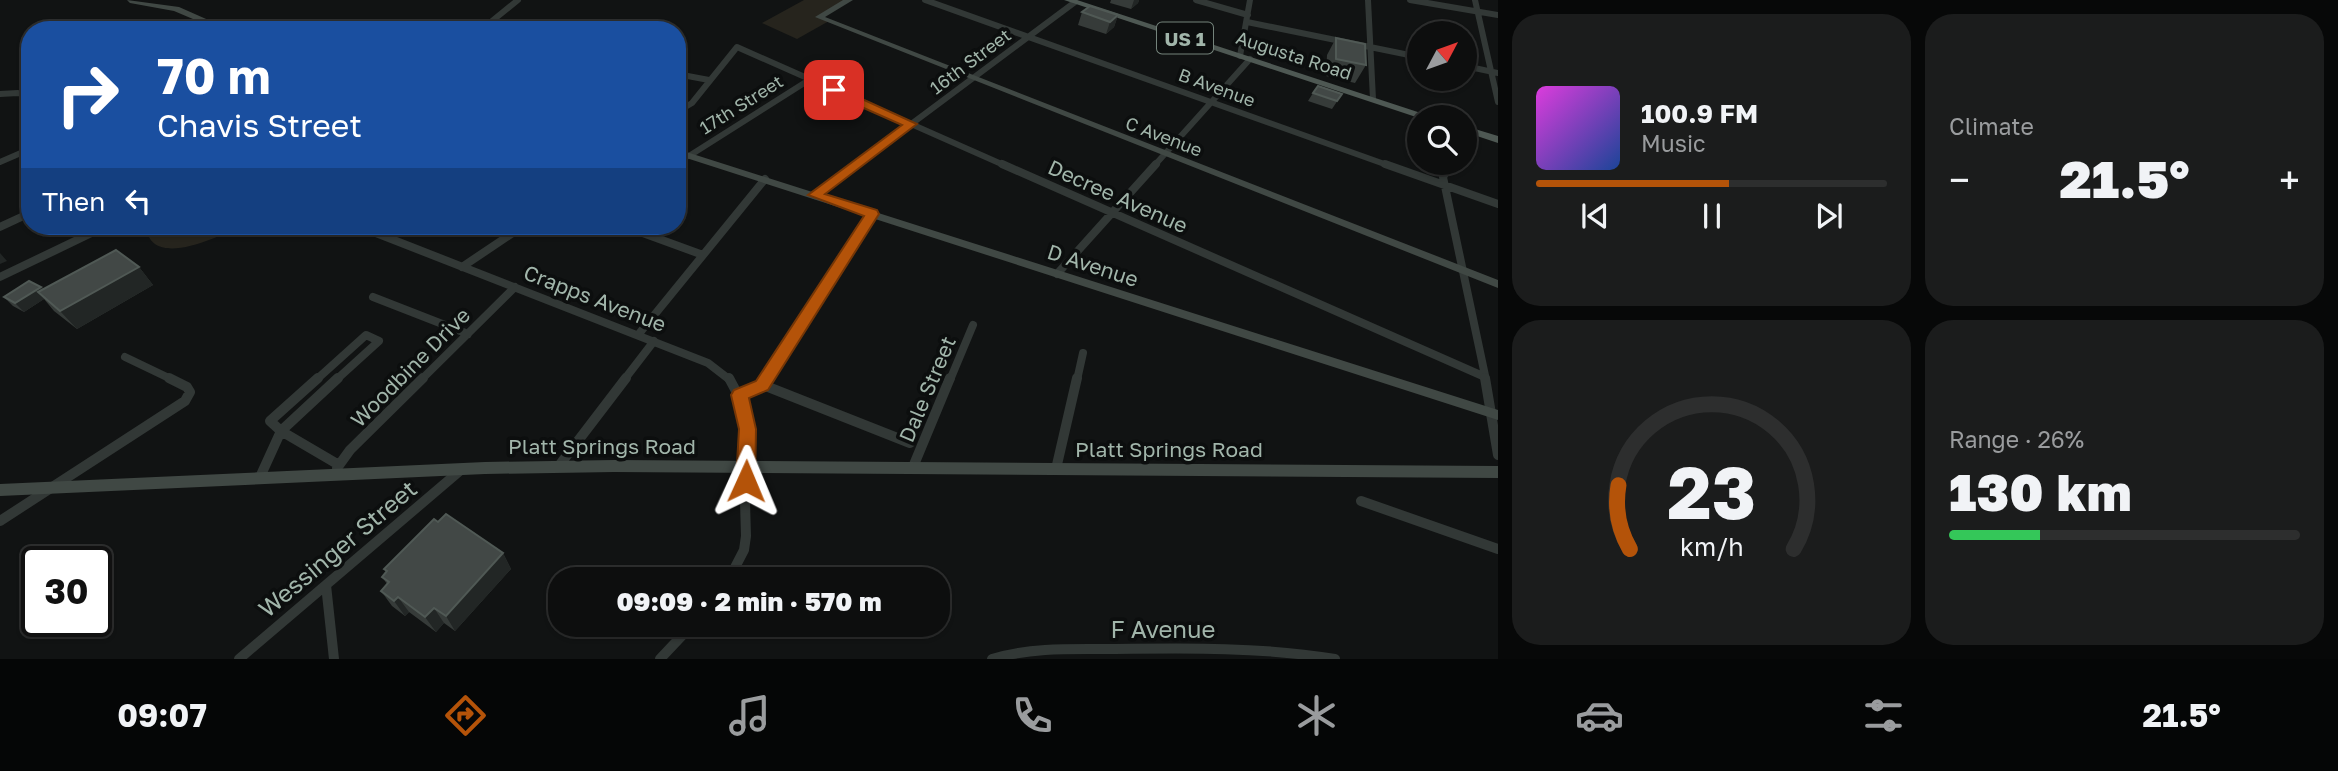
<!DOCTYPE html>
<meta charset="utf-8">
<style>
:root{--surface:#0d0e0e;--page:#1b1c1c;--text:#f1f3f6;--muted:#9a9c9e;--line:#2d2e2e;--accent:#b45309}
body{margin:0;font-family:"Golos Text",sans-serif;background:var(--page);color:var(--text);height:100vh;display:flex;flex-direction:column;font-size:26px;white-space:nowrap}
*{box-sizing:border-box;margin:0}
p{font-size:23px;color:var(--muted)}
.icon{flex:none;width:38px;height:38px;fill:none;stroke:currentColor;stroke-width:2;stroke-linecap:round;stroke-linejoin:round}
.map{position:relative;flex:1;overflow:hidden}
.details{display:flex;flex-direction:column;gap:14px;padding:14px;background:#070808;width:840px}
.details>*{flex:none}
.banner{position:absolute;left:21px;top:21px;width:665px;height:214px;border-radius:28px;box-shadow:0 2px 5px #0004,0 0 0 2px var(--line);background:#1a4fa0;color:#fff;overflow:hidden}
.needle{width:46px;rotate:49deg}
.buttons{position:absolute;left:1407px;top:21px;display:grid;gap:14px}
.buttons a{display:grid;place-items:center;width:70px;height:70px;border-radius:50%;background:var(--surface);box-shadow:0 2px 5px #0004,0 0 0 2px var(--line);font-size:35px}
.speed{position:absolute;left:21px;top:546px;display:flex;gap:14px;font-size:35px;font-weight:700;text-align:center}
.speed>*{display:grid;place-content:center;width:91px;height:91px;border-radius:50%;background:var(--surface);box-shadow:0 2px 5px #0004,0 0 0 2px var(--line);line-height:1}
.speed .limit{border:4px solid #111;border-radius:10px;background:#fff;color:#111}
.pin{position:absolute;display:grid;place-items:center;width:60px;height:60px;color:#fff;margin:-30px;border-radius:14px;box-shadow:0 4px 10px #0006}
.me{position:absolute;width:77px;margin:-38px;rotate:1deg;stroke-linejoin:round;filter:drop-shadow(0 0 5px #0008)}
.turn{display:flex;align-items:center;gap:24px;height:147px;padding:0 21px;font-size:32px}
.turn .icon{width:91px;height:91px;stroke-width:2.5}
.turn b{display:block;font-size:49px;line-height:60px}
.then{display:flex;align-items:center;height:66px;padding:0 21px;background:#0003;gap:14px;font-size:26px}
.big{font-size:52px;font-weight:800;line-height:1.1}
.details .tile{flex:1;display:flex;flex-direction:column;justify-content:center;gap:10px;min-width:0;padding:0 24px;border-radius:28px;background:var(--page)}
.details .dial{align-items:center;gap:0}
.dial svg{height:182px;overflow:visible;fill:none;stroke:var(--line);stroke-width:7;stroke-linecap:round;text-anchor:middle}
.dial text{fill:var(--text);stroke:none}
.song{display:flex;align-items:center;gap:21px}
.cover{width:84px;height:84px;border-radius:10px;background:linear-gradient(135deg,hsl(300 70% 55%),hsl(220 70% 35%))}
.played{height:7px;border-radius:4px;background:linear-gradient(90deg,var(--accent) 55%,var(--line) 55%)}
.keys{display:flex;justify-content:space-around;direction:ltr}
.heat{display:flex;justify-content:space-between;align-items:center;font-size:38px;direction:ltr}
.charge{height:10px;border-radius:5px;background:linear-gradient(90deg,#34c759 26%,var(--line) 0)}
.details .tiles{flex:1;display:grid;gap:14px;grid-template-columns:repeat(2,1fr)}
.trip{position:absolute;left:548px;top:567px;width:402px;height:70px;border-radius:28px;background:var(--surface);box-shadow:0 2px 5px #0004,0 0 0 2px var(--line);font-weight:800;line-height:70px;text-align:center}
.tabs{display:flex;height:112px;justify-content:space-around;align-items:center;background:#050606;color:var(--muted)}
.tabs .icon{width:49px;height:49px}
.tabs .current{color:var(--accent)}
.tabs b{font-size:32px;color:var(--text)}
main{display:flex;flex:1;min-height:0}
.map>svg:first-child{display:block}
</style>
<main>
<div class="map">
<svg width="1498" height="659" viewBox="0 0 1498 659">
<rect width="100%" height="100%" fill="#111313"/>
<path fill="#26241d" d="M 804,0 L 849,0 L 819,16 L 829,21 L 797,39 L 762,23 Z
M 146,226 L 241,226 C 220,236 150,271 146,226 Z"/>
<g fill="none" stroke-linecap="round" stroke-linejoin="round">
<path stroke="#323836" stroke-width="6" d="M 925,0 L 1390,166
M 1196,0 L 1248,15
M 1368,0 L 1373,99
M 1410,0 L 1498,15
M 1475,0 L 1498,102
M 1247,22 L 1419,57
M 427,24 L 456,30
M 481,30 L 518,0
M 1240,56 L 1250,0
M 1465,66 L 1498,73
M 677,74 L 709,80
M 0,94 L 18,93 L 30,97
M 677,112 L 692,103 L 737,47 L 1006,166
M 689,156 L 809,80
M 0,162 L 30,149
M 855,166 L 1075,2
M 1154,166 L 1250,59
M 1450,166 L 1451,163"/>
<path stroke="#323836" stroke-width="8" d="M 1002,164 L 1485,377
M 1385,164 L 1498,204
M 1451,164 L 1443,177 L 1486,380
M 815,195 L 857,164
M 358,226 L 708,363 L 730,380
M 0,227 L 30,213
M 640,232 L 703,255
M 462,267 L 523,226
M 1057,274 L 1156,164
M 0,277 L 106,226
M 373,297 L 468,334
M 638,335 L 765,179
M 125,357 L 173,380
M 316,380 L 366,335 L 379,341 L 336,380
M 421,380 L 515,287
M 624,380 L 654,341
M 766,380 L 873,214
M 950,380 L 973,325
M 1077,380 L 1083,353"/>
<path stroke="#323836" stroke-width="10" d="M 729,378 L 745,408 L 747,429 L 744,467 L 746,536 L 744,550 L 729,579
M 1485,378 L 1498,455
M 763,385 L 910,443
M 740,395 L 763,385 L 767,378
M 281,431 L 339,465
M 281,431 L 270,421 L 318,378
M 281,431 L 338,378
M 558,467 L 626,378
M 913,467 L 950,378
M 337,468 L 350,450 L 423,378
M 1056,469 L 1077,378
M 260,477 L 281,431
M 1361,501 L 1498,549
M 0,521 L 185,401 L 190,392 L 187,387 L 169,378
M 326,585 L 334,659
M 239,659 L 462,469
M 660,659 L 692,625
M 992,659 C 1032,647 1073,649 1115,649 C 1189,648 1262,647 1335,659"/>
<path fill="#404844" fill-rule="evenodd" d="M 127,0 L 179,7 L 231,30 L 219,30 L 174,11 L 130,3 Z
M 843,0 L 853,0 L 825,17 L 1498,280 L 1498,288 L 815,17 Z
M 677,149 L 1498,410 L 1498,420 L 677,155 Z
M 614,460 L 1498,466 L 1498,478 L 614,472 L 485,474 L 0,496 L 0,484 L 485,462 Z"/>
<path fill="#4e5853" fill-rule="evenodd" d="M 1064,0 L 1077,0 L 1433,117 L 1419,118 Z
M 1465,126 L 1498,136 L 1498,143 L 1465,132 Z"/>
</g>
<path fill="#363b39" d="M 1111,0 L 1139,0 L 1138,3 L 1131,9 L 1110,3 Z
M 1082,12 L 1118,15 L 1114,27 L 1106,34 L 1078,25 Z
M 1336,38 L 1366,65 L 1355,83 L 1326,76 L 1327,55 Z
M 1313,93 L 1342,94 L 1332,109 L 1308,101 Z
M 139,267 L 153,285 L 77,329 L 54,311 L 44,299 L 24,312 L 13,306 L 4,297 L 41,287 L 43,289 Z
M 438,522 L 503,553 L 511,569 L 455,631 L 444,623 L 436,632 L 409,612 L 405,616 L 392,606 L 381,591 L 387,584 L 382,577 L 386,572 L 384,569 Z"/>
<path fill="#222625" d="M 1134,0 L 1139,0 L 1138,3 L 1131,9 Z
M 1118,15 L 1114,27 L 1106,34 L 1110,22 Z
M 0,253 L 7,261 L 0,264 Z
M 139,267 L 153,285 L 77,329 L 60,311 Z
M 41,287 L 49,296 L 38,292 L 44,299 L 24,312 L 15,303 Z
M 503,553 L 511,569 L 455,631 L 446,616 Z
M 398,597 L 409,612 L 405,616 L 394,601 Z
M 434,608 L 444,623 L 436,632 L 425,617 Z"/>
<path fill="#424846" stroke="#505955" stroke-width="2" d="M 1090,6 L 1118,15 L 1110,22 L 1082,12 Z
M 1336,38 L 1365,44 L 1366,65 L 1336,59 Z
M 1318,86 L 1342,94 L 1337,101 L 1313,93 Z
M 116,250 L 139,267 L 60,311 L 38,292 Z
M 29,281 L 41,287 L 15,303 L 4,297 Z
M 446,514 L 503,553 L 446,616 L 434,608 L 425,617 L 398,597 L 394,601 L 381,591 L 389,582 L 382,577 L 387,571 L 384,569 L 434,519 L 438,522 Z"/>
<path fill="#b45309" stroke="#753606" stroke-width="2" d="M 830,88 L 838,88 L 917,124 L 825,194 L 877,210 L 879,214 L 768,390 L 749,398 L 756,429 L 755,481 L 752,487 L 746,489 L 739,487 L 736,481 L 739,429 L 731,395 L 734,390 L 756,381 L 864,216 L 808,195 L 902,125 L 830,93 Z"/>
<g text-anchor="middle" dominant-baseline="central" stroke-width="7" stroke-linejoin="round" paint-order="stroke">
<g font-size="18" fill="#a1b5aa" stroke="#0c0e0e">
<text transform="translate(1294 55) rotate(18)">Augusta Road</text>
<text transform="translate(970 61) rotate(-37)">16th Street</text>
<text transform="translate(1217 87) rotate(20)">B Avenue</text>
<text transform="translate(741 104) rotate(-32)">17th Street</text>
<text transform="translate(1164 136) rotate(21)">C Avenue</text>
</g>
<rect fill="#0c0e0e" stroke="#74837b" stroke-width="2" x="1157" y="22.5" width="56" height="31" rx="5"/>
<g font-size="19" font-weight="bold" fill="#a1b5aa">
<text x="1185" y="38">US 1</text>
</g>
<g font-size="21" fill="#a1b5aa" stroke="#0c0e0e">
<text transform="translate(1118 196) rotate(24)">Decree Avenue</text>
<text transform="translate(1093 265) rotate(18)">D Avenue</text>
<text transform="translate(595 298) rotate(21)">Crapps Avenue</text>
<text transform="translate(410 367) rotate(-45)">Woodbine Drive</text>
<text transform="translate(927 389) rotate(-67)">Dale Street</text>
<text x="602" y="446">Platt Springs Road</text>
<text x="1169" y="449">Platt Springs Road</text>
</g>
<g font-size="24" fill="#a1b5aa" stroke="#0c0e0e">
<text transform="translate(337 548) rotate(-40)">Wessinger Street</text>
<text x="1163" y="628">F Avenue</text>
</g>
</g>
</svg>
<div class="buttons">
<a><svg class="needle" viewBox="-14 -14 28 28"><path d="M0-13l5 13h-10z" fill="#e53935"/><path d="M0 13l5-13h-10z" fill="#9a9c9e"/></svg></a>
<a><svg class="icon" aria-label="search" viewBox="0 0 24 24"><circle cx="10" cy="10" r="6"/><path d="M15 15l6 6"/></svg></a>
</div>
<div class="speed"><div class="limit">30</div></div>
<div class="pin" style="left:834px;top:90px;background:#d93025"><svg class="icon" aria-label="arrive" viewBox="0 0 24 24"><path d="M6 21V4h12l-3 4 3 4H6"/></svg></div>
<svg class="me" style="left:746px;top:481px" viewBox="-20 -20 40 40"><path d="M0-17L14 15 0 8-14 15z" fill="#b45309" stroke="#fff" stroke-width="4"/></svg>
<div class="trip">09:09 · 2 min · 570 m</div>
<div class="banner">
<div class="turn"><svg class="icon" aria-label="right" viewBox="0 0 24 24"><path d="M7 20v-9h11M14 6l5 5-5 5"/></svg><div><b>70 m</b>Chavis Street</div></div>
<div class="then">Then<svg class="icon" aria-label="left" viewBox="0 0 24 24"><path d="M17 20v-9H6M10 6l-5 5 5 5"/></svg></div>
</div>
</div>
<section class="details">
<div class="tiles">
<div class="tile">
<div class="song"><i class="cover"></i><div><b>100.9 FM</b><p>Music</p></div></div>
<div class="played"></div>
<div class="keys"><svg class="icon" aria-label="previous" viewBox="0 0 24 24"><path d="M18 5L8 12l10 7zM5 5v14"/></svg><svg class="icon" aria-label="pause" viewBox="0 0 24 24"><path d="M8 5v14M16 5v14"/></svg><svg class="icon" aria-label="next" viewBox="0 0 24 24"><path d="M6 5l10 7-10 7zM19 5v14"/></svg></div>
</div>
<div class="tile"><p>Climate</p>
<div class="heat"><a>−</a><b class="big">21.5°</b><a>+</a></div>
</div>
<div class="tile dial"><svg viewBox="0 0 100 80">
<path d="M14 69A42 42 0 1 1 86 69"/>
<path d="M14 69A42 42 0 0 1 9 41" stroke="#b45309"/>
<text x="50" y="56" font-size="32" font-weight="700">23</text>
<text x="50" y="72" font-size="11">km/h</text>
</svg></div>
<div class="tile"><p>Range · 26%</p><b class="big">130 km</b><div class="charge"></div></div>
</div>
</section>
</main>
<nav class="tabs">
<b>09:07</b>
<svg class="icon current" aria-label="directions" viewBox="0 0 24 24"><path d="M12 3l9 9-9 9-9-9zM9 14v-3h6M13 9l2 2-2 2"/></svg>
<svg class="icon" aria-label="music" viewBox="0 0 24 24"><path d="M9 18V5l10-2v13"/><circle cx="6" cy="18" r="3"/><circle cx="16" cy="16" r="3"/></svg>
<svg class="icon" aria-label="phone" viewBox="0 0 24 24"><path d="M5 4h4l2 5-3 2q2 4 5 5l2-3 5 2v4C11 20 4 13 5 4z"/></svg>
<svg class="icon" aria-label="climate" viewBox="0 0 24 24"><path d="M12 3v18M4 7l16 10M4 17L20 7"/></svg>
<svg class="icon" aria-label="car" viewBox="0 0 24 24"><path d="M5 17H2v-5l4-1 3-4h7l3 4 3 1v5h-3M9 17h6M6 11h13"/><circle cx="7" cy="17" r="2"/><circle cx="17" cy="17" r="2"/></svg>
<svg class="icon" aria-label="filters" viewBox="0 0 24 24"><path d="M4 7h16M4 17h16"/><circle cx="9" cy="7" r="2"/><circle cx="15" cy="17" r="2"/></svg>
<b>21.5°</b>
</nav>
